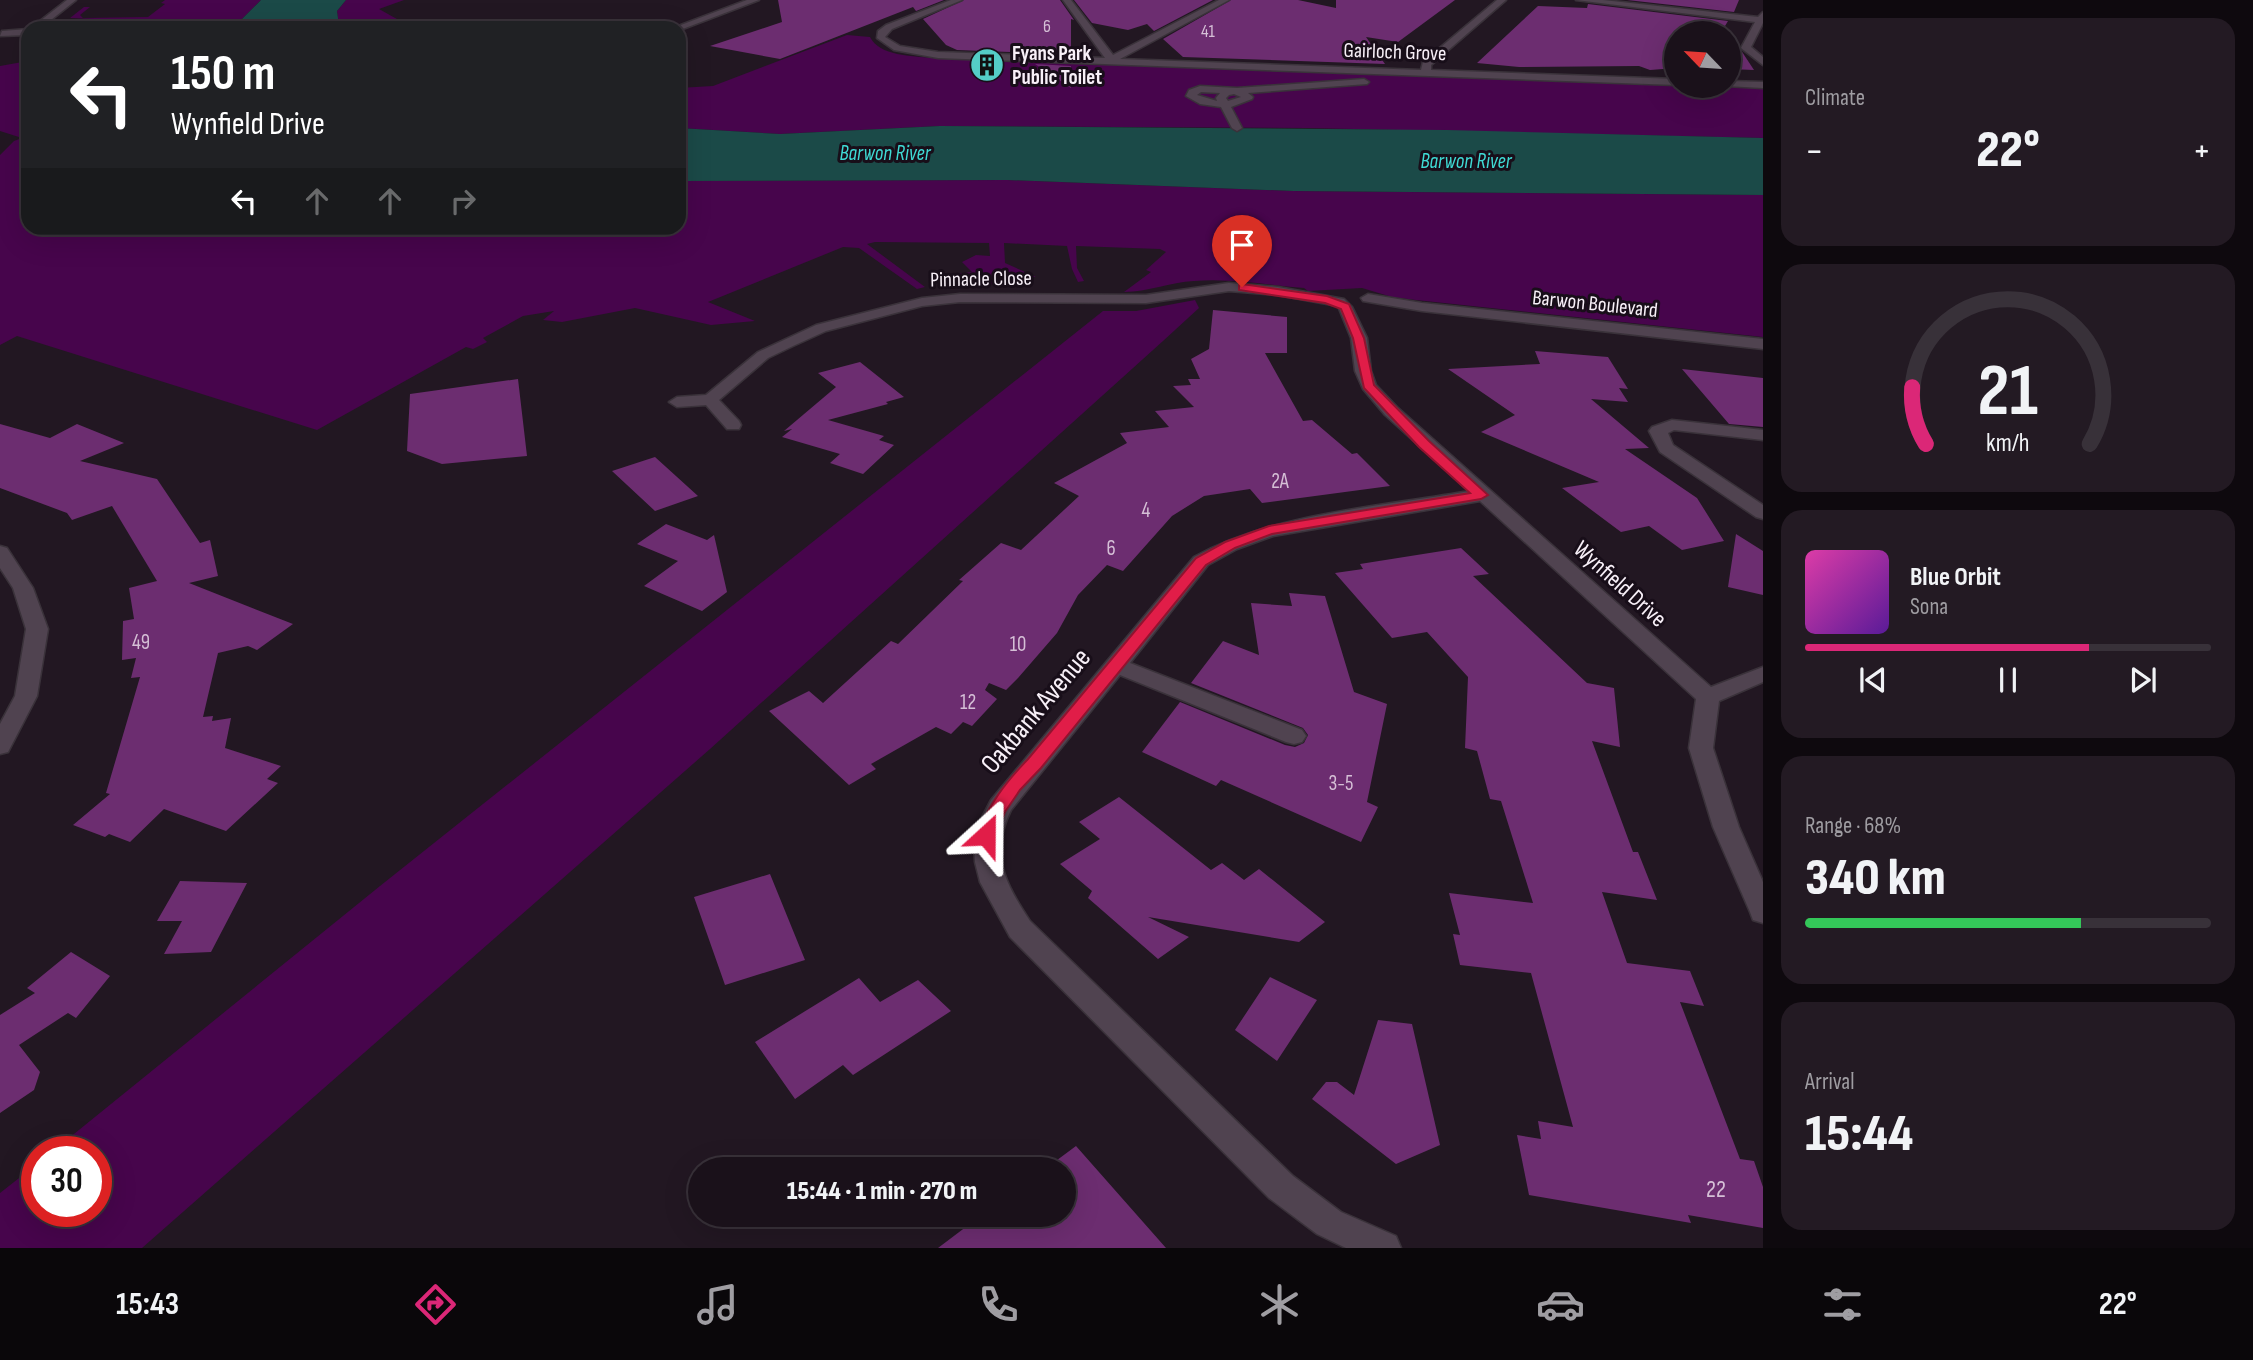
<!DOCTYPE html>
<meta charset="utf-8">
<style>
:root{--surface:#1a111a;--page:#231a23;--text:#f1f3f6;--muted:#9f9da2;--line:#383139;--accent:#db2777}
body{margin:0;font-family:"Sofia Sans Condensed",sans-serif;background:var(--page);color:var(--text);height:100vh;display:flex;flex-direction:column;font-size:26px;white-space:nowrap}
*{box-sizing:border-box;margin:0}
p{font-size:23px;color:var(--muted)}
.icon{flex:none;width:38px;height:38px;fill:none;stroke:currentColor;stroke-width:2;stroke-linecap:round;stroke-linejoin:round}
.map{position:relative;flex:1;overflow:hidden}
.panel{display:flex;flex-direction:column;gap:18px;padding:18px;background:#0e090e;width:490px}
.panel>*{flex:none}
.banner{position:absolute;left:21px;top:21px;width:665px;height:214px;border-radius:21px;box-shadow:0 7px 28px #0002,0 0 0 2px var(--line);background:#202124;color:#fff;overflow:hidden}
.needle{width:46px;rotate:295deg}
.buttons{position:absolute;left:1664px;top:21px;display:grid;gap:14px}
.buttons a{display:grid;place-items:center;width:77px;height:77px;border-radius:50%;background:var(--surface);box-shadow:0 7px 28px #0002,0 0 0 2px var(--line);font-size:35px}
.speed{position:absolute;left:21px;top:1136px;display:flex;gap:14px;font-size:35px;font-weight:700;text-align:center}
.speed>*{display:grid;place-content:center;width:91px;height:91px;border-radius:50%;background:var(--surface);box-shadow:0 7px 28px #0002,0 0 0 2px var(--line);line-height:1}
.speed .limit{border:10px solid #d22;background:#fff;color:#111}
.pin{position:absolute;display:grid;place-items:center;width:60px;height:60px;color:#fff;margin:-72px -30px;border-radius:50% 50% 50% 0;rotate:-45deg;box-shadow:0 0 7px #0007}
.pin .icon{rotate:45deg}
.me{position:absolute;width:77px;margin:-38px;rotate:24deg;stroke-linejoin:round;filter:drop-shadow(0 0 5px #0008)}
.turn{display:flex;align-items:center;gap:24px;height:147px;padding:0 35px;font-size:32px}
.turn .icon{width:91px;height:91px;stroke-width:2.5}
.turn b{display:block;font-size:49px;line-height:60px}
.lanes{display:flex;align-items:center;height:66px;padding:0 35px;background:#0003;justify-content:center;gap:35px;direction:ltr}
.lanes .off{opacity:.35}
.big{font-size:52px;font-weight:800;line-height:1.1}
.panel .widget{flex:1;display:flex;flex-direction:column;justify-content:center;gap:10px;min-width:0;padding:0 24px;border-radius:21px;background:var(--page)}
.panel .dial{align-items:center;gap:0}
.dial svg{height:182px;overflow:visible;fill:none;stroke:var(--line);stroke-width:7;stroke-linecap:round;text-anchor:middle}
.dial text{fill:var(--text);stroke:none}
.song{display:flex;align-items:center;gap:21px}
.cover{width:84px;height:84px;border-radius:10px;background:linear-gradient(135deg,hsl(320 70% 55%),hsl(270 70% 35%))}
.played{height:7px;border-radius:4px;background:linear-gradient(90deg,var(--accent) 70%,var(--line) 70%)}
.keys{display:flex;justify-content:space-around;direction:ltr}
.heat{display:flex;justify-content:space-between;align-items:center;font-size:38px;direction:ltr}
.charge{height:10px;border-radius:5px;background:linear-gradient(90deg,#34c759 68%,var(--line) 0)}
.trip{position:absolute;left:688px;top:1157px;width:388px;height:70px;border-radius:35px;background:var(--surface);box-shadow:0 7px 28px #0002,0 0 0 2px var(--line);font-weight:800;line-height:70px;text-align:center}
.menu{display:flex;height:112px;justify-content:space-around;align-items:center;background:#0a070a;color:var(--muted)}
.menu .icon{width:49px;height:49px}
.menu .active{color:var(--accent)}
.menu b{font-size:32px;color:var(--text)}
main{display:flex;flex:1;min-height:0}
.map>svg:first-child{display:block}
</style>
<main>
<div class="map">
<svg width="1763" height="1248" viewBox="0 0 1763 1248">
<rect width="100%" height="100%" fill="#221722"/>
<path fill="#47054c" d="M 165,0 L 261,0 L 233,28 L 133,28 L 142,21 L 70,18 L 84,7 L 90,7 L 80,15 L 83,18 L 148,17 L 165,4 L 161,3 Z
M 346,0 L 404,0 L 379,9 L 413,28 L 343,28 L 339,25 L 337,11 Z
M 847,35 L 870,37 C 879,56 913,56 932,58 L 1763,88 L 1763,138 L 1307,128 L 940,126 L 780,134 L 679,128 L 679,88 L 713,86 Z
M 28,61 L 28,228 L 679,228 L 679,181 L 1007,180 L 1294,191 L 1763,195 L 1763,337 L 1416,300 L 1392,297 L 1362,288 L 1308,291 L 1304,288 C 1267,285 1231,278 1194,281 C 1170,282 1148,292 1124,292 L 1151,272 L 1146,270 L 1166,252 L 1160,249 L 1076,246 L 1077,268 L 1084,281 L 1078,282 L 1072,269 L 1067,246 L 1004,243 L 1005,263 L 1036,277 L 1014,277 L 1002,284 L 955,285 L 956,274 L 972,272 L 962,262 L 976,255 L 990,256 L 989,243 L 875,242 L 867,244 L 925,287 L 917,289 L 859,248 L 843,247 L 708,302 L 755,321 L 711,325 L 635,308 L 562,322 L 543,320 L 554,311 L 523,316 L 483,338 L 487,342 L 473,349 L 466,347 L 317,430 L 17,336 L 0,345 L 0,155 L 14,141 L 22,138 L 0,131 L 0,66 Z
M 1195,300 L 1199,308 L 1163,341 L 710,749 L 142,1248 L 0,1248 L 0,1193 L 37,1164 L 37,1211 L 96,1211 L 96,1152 L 53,1151 L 380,886 L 1103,311 L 1136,311 Z"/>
<path fill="#1b4a48" d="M 261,0 L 346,0 L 337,11 L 339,25 L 343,28 L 233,28 Z
M 940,126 L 1447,130 L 1763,138 L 1763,195 L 1294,191 L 1007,180 L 679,181 L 679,128 L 780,134 Z"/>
<path fill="#6c2d70" d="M 778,0 L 944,0 L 916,11 L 913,7 L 780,59 L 710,46 L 782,22 Z
M 964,0 L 1060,0 L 1074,20 L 1071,19 L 1071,54 L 1017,52 L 1011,48 L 1010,52 L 957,50 L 946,45 L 923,19 Z
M 1074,0 L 1213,0 L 1154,31 L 1147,24 L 1128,30 L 1092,23 Z
M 1231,0 L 1298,0 L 1336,8 L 1336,0 L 1455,0 L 1398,42 L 1366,37 L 1385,64 L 1183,57 L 1163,39 Z
M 1627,0 L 1739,0 L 1734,12 Z
M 1588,4 L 1728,21 L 1725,26 L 1754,70 L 1729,69 L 1729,33 L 1676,33 L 1676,68 L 1650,70 L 1639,66 L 1519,67 L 1477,63 L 1538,6 L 1587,8 Z
M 1035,64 L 1071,66 L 1071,88 Z
M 1213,310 L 1287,317 L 1287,353 L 1265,353 L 1303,421 L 1312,420 L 1352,454 L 1357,453 L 1390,486 L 1262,503 L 1250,489 L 1204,496 L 1172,516 L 1123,571 L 1107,565 L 1078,595 L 1057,633 L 1018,678 L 1006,690 L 989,683 L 985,690 L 997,699 L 972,726 L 963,722 L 951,734 L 936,727 L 871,764 L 876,769 L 849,785 L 769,711 L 809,691 L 823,703 L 891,641 L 898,644 L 963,581 L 959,580 L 1001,543 L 1021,550 L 1079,496 L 1054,483 L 1127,443 L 1120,433 L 1169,427 L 1155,411 L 1194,407 L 1173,386 L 1191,385 L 1188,379 L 1200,379 L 1191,359 L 1209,349 Z
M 1535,351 L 1608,357 L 1628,389 L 1619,388 L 1628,402 L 1591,399 L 1649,448 L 1625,449 L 1697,498 L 1724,541 L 1682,550 L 1649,526 L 1621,532 L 1562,488 L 1599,482 L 1481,432 L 1515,415 L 1448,369 L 1540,364 Z
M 860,362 L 904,397 L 886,402 L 888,404 L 828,420 L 884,436 L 879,440 L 894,445 L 863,474 L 830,463 L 840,454 L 782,437 L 792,429 L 784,431 L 836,387 L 818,373 Z
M 1682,369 L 1763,378 L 1763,427 L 1729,424 Z
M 518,379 L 527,456 L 442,464 L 407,451 L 410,394 Z
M 0,424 L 50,438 L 77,424 L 124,443 L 80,461 L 157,479 L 200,543 L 210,540 L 218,576 L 189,583 L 293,624 L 257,650 L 248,646 L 218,653 L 203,717 L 213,716 L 212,721 L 231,718 L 225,748 L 281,766 L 267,779 L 278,783 L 226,831 L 164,809 L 130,842 L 109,834 L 105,837 L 73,825 L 110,794 L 106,793 L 140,677 L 131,678 L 136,658 L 122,660 L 123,621 L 134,619 L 129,588 L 157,581 L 112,506 L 72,520 L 67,513 L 0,488 Z
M 655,457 L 698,496 L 655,511 L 612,471 Z
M 666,524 L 707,540 L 714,535 L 727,592 L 702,611 L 644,586 L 678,561 L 637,544 Z
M 1736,534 L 1763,551 L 1763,595 L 1728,587 Z
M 1461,548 L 1489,574 L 1473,576 L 1587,683 L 1614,688 L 1620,747 L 1592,741 L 1633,852 L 1638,852 L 1657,900 L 1602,892 L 1627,963 L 1690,971 L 1704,1006 L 1680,1002 L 1740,1159 L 1754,1161 L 1763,1187 L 1763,1228 L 1688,1215 L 1691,1223 L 1529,1195 L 1517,1135 L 1541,1139 L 1538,1121 L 1573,1127 L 1531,973 L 1460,965 L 1453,934 L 1460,935 L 1449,893 L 1533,903 L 1501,801 L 1490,799 L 1477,751 L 1465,748 L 1468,677 L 1427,632 L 1392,638 L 1335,573 L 1363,569 L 1360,564 Z
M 1289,593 L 1325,596 L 1354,692 L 1387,704 L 1367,802 L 1378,807 L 1361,842 L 1221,780 L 1216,786 L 1142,752 L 1180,702 L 1285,745 L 1295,747 L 1304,743 L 1308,735 L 1303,728 L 1191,683 L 1223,641 L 1259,655 L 1251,603 L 1292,606 Z
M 1119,797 L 1211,870 L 1222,863 L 1244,880 L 1259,869 L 1325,922 L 1299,942 L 1148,917 L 1189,937 L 1158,959 L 1088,898 L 1092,891 L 1060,864 L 1100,839 L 1079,822 Z
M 770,874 L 805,960 L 725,985 L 694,897 Z
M 180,881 L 247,883 L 211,952 L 164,954 L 182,921 L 157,921 Z
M 71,952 L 110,976 L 76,1018 L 68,1013 L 19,1045 L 40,1072 L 34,1090 L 0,1113 L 0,1015 L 35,993 L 27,988 Z
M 1270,977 L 1317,1000 L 1277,1061 L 1235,1030 Z
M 859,978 L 880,1002 L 918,980 L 951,1011 L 853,1075 L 843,1065 L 795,1099 L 755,1042 Z
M 1378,1020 L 1412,1024 L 1440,1145 L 1396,1164 L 1312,1099 L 1326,1082 L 1337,1082 L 1354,1095 Z
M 1076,1146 L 1166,1248 L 938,1248 L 983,1214 L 1064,1214 L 1064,1169 L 1045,1169 Z"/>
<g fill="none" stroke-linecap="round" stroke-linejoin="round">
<g stroke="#3a323a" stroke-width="3">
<path id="minor" d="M 67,0 L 76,0 L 41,28 L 31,28 Z
M 747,0 L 759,0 L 680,30 L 673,28 Z
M 951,0 L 962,0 L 892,29 L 885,37 L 900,46 L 938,52 L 1105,58 L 1063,0 L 1071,0 L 1113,55 L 1219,0 L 1229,0 L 1120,59 L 1421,70 L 1423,62 L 1497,0 L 1506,0 L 1431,65 L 1431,70 L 1676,79 L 1676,85 L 938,58 L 894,50 L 877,38 L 878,31 L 886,25 Z
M 1576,0 L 1603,0 L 1758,17 L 1763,12 L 1763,23 L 1751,47 L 1763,57 L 1763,65 L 1741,48 L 1755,22 Z
M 28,29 L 28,35 L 0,36 L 2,31 Z
M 1364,79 L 1369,82 L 1367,84 L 1248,93 L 1253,97 L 1252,99 L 1231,107 L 1242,128 L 1237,131 L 1232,128 L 1221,107 L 1200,104 L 1186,96 L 1189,90 L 1200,86 L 1237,88 ZM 1201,92 L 1220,93 L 1216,98 L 1217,101 L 1197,95 ZM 1234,94 L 1241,97 L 1228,101 L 1226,98 L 1229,95 Z
M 1729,81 L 1763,82 L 1763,88 L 1725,86 L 1729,86 Z
M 1229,283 L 1278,287 L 1344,299 L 1352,307 L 1367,338 L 1371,371 L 1376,385 L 1397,407 L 1711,687 L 1763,667 L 1763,682 L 1719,701 L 1713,748 L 1739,827 L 1763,882 L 1763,923 L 1753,920 L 1750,912 L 1713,827 L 1689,748 L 1696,699 L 1480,501 L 1273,536 L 1237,549 L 1208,565 L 1130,663 L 1302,730 L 1306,736 L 1302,742 L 1294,744 L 1286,742 L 1120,675 L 1011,810 C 989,854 1005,883 1030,921 L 1293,1176 L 1341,1212 L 1396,1236 L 1401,1248 L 1346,1248 L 1317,1234 L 1269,1198 L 1010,937 L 980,882 L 975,862 L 974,843 L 978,825 L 991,800 L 1194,557 C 1274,513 1380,507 1469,491 L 1385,415 L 1363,389 L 1355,371 L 1351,338 L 1338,306 L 1278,295 L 1229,291 L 1146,303 L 960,302 L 922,306 L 826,331 L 793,346 L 768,358 L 719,400 L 739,421 L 741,425 L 739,429 L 727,429 L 706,405 L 677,407 L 669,402 L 677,397 L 706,395 L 758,352 L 816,325 L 922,298 L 960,294 L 1146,295 Z
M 1368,294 L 1422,303 L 1763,339 L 1763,349 L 1422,311 L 1363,301 L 1361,298 Z
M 1672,420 L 1763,430 L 1763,440 L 1674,430 L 1668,433 L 1673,445 L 1763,505 L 1763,519 L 1756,517 L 1660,452 L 1649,431 L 1652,427 Z
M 0,546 L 7,548 L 33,588 L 48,629 L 37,696 L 8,752 L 0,754 L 0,724 L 15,696 L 26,629 L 13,588 L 0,568 Z"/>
</g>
<use href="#minor" fill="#504350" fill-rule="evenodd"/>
</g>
<path fill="#e11d48" stroke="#92132f" stroke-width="2" d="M 1242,284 L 1327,296 L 1349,304 L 1364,338 L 1374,385 L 1429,441 L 1488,495 L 1481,499 L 1272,534 L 1235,548 L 1206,565 L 1041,768 L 1020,790 L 1005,812 L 993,840 L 980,840 L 977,835 C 989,804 1005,783 1028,759 L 1196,558 L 1225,542 L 1269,526 L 1470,493 L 1419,447 L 1364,388 L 1353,338 L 1341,309 L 1325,303 L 1239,290 L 1239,285 Z"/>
<defs>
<g id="building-disc" transform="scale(1.75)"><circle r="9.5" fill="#54cdc7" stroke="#180e19"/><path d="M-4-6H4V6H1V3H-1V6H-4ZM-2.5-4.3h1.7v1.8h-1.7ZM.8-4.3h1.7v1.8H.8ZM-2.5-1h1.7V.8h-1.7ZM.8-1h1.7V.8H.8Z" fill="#111"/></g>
</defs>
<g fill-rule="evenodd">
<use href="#building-disc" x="987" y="65"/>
</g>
<g text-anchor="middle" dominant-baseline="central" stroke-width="6" stroke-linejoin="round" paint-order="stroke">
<g font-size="18" fill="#d5bfd6">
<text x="1047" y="26">6</text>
<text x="1208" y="31">41</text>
</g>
<g font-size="21" fill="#f8f0f8" stroke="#180e19">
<text transform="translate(1395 52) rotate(2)">Gairloch Grove</text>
<text transform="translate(981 279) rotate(-1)">Pinnacle Close</text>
<text transform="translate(1595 304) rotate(6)">Barwon Boulevard</text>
</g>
<g font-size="21" font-weight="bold" fill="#f8f0f8" stroke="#180e19" text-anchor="start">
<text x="1012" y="53">Fyans Park<tspan x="1012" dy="24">Public Toilet</tspan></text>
</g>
<g font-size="21" font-style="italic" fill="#3fdad4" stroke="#180e19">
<text x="885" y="153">Barwon River</text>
<text x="1466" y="161">Barwon River</text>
</g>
<g font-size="21" fill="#d5bfd6">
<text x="1280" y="481">2A</text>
<text x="1146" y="510">4</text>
<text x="1111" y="548">6</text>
<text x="141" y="642">49</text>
<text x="1018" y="644">10</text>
<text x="968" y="702">12</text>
<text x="1341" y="783">3-5</text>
</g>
<g font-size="24" fill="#f8f0f8" stroke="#180e19">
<text transform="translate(1620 584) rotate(42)">Wynfield Drive</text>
</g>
<g font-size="24" fill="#d5bfd6">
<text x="1716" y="1189">22</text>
</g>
<g font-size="28" fill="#f8f0f8" stroke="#180e19">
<text transform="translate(1036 711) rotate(-50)">Oakbank Avenue</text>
</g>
</g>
</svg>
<div class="buttons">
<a><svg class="needle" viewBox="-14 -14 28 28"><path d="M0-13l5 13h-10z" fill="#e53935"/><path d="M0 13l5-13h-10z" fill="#9f9da2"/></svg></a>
</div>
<div class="speed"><div class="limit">30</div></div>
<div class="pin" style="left:1242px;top:287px;background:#d93025"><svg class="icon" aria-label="arrive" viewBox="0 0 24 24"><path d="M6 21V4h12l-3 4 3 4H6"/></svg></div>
<svg class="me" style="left:986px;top:835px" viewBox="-20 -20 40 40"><path d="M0-17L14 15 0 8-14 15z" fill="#e11d48" stroke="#fff" stroke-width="4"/></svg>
<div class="trip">15:44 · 1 min · 270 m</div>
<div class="banner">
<div class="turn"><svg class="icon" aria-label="left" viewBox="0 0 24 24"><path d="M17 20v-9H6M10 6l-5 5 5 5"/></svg><div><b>150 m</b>Wynfield Drive</div></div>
<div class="lanes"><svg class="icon" aria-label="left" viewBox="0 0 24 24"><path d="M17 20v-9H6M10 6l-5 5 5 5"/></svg><svg class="icon off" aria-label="ahead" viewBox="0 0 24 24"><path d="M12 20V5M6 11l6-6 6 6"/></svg><svg class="icon off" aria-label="ahead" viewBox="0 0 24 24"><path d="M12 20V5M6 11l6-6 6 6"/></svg><svg class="icon off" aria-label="right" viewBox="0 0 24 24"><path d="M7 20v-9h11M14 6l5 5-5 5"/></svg></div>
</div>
</div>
<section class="panel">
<div class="widget"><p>Climate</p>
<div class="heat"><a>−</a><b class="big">22°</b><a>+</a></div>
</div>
<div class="widget dial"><svg viewBox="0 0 100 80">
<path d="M14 69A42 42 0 1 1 86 69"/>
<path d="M14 69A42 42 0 0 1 8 44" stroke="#db2777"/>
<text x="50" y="56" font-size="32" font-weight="700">21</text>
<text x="50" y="72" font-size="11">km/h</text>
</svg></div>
<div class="widget">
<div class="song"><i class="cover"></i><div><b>Blue Orbit</b><p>Sona</p></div></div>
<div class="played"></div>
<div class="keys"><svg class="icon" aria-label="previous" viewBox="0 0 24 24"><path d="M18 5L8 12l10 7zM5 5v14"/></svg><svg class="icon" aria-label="pause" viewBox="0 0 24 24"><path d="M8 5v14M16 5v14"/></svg><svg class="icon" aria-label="next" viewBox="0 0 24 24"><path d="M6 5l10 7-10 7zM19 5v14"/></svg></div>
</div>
<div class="widget"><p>Range · 68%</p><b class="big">340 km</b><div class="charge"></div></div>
<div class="widget"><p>Arrival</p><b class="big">15:44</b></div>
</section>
</main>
<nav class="menu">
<b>15:43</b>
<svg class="icon active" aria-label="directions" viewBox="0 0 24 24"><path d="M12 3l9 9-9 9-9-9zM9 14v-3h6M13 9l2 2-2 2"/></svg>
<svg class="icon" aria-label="music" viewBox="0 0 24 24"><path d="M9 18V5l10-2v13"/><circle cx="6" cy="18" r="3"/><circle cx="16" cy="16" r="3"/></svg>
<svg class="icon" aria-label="phone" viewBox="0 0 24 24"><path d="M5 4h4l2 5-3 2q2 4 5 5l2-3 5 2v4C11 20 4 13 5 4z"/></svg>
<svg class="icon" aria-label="climate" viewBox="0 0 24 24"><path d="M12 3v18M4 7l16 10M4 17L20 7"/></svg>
<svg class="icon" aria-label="car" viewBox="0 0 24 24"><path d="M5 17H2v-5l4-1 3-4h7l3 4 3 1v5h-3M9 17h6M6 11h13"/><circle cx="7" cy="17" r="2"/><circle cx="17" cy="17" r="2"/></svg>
<svg class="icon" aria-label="filters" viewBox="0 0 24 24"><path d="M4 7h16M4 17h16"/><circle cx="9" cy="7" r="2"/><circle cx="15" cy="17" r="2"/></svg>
<b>22°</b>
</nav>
